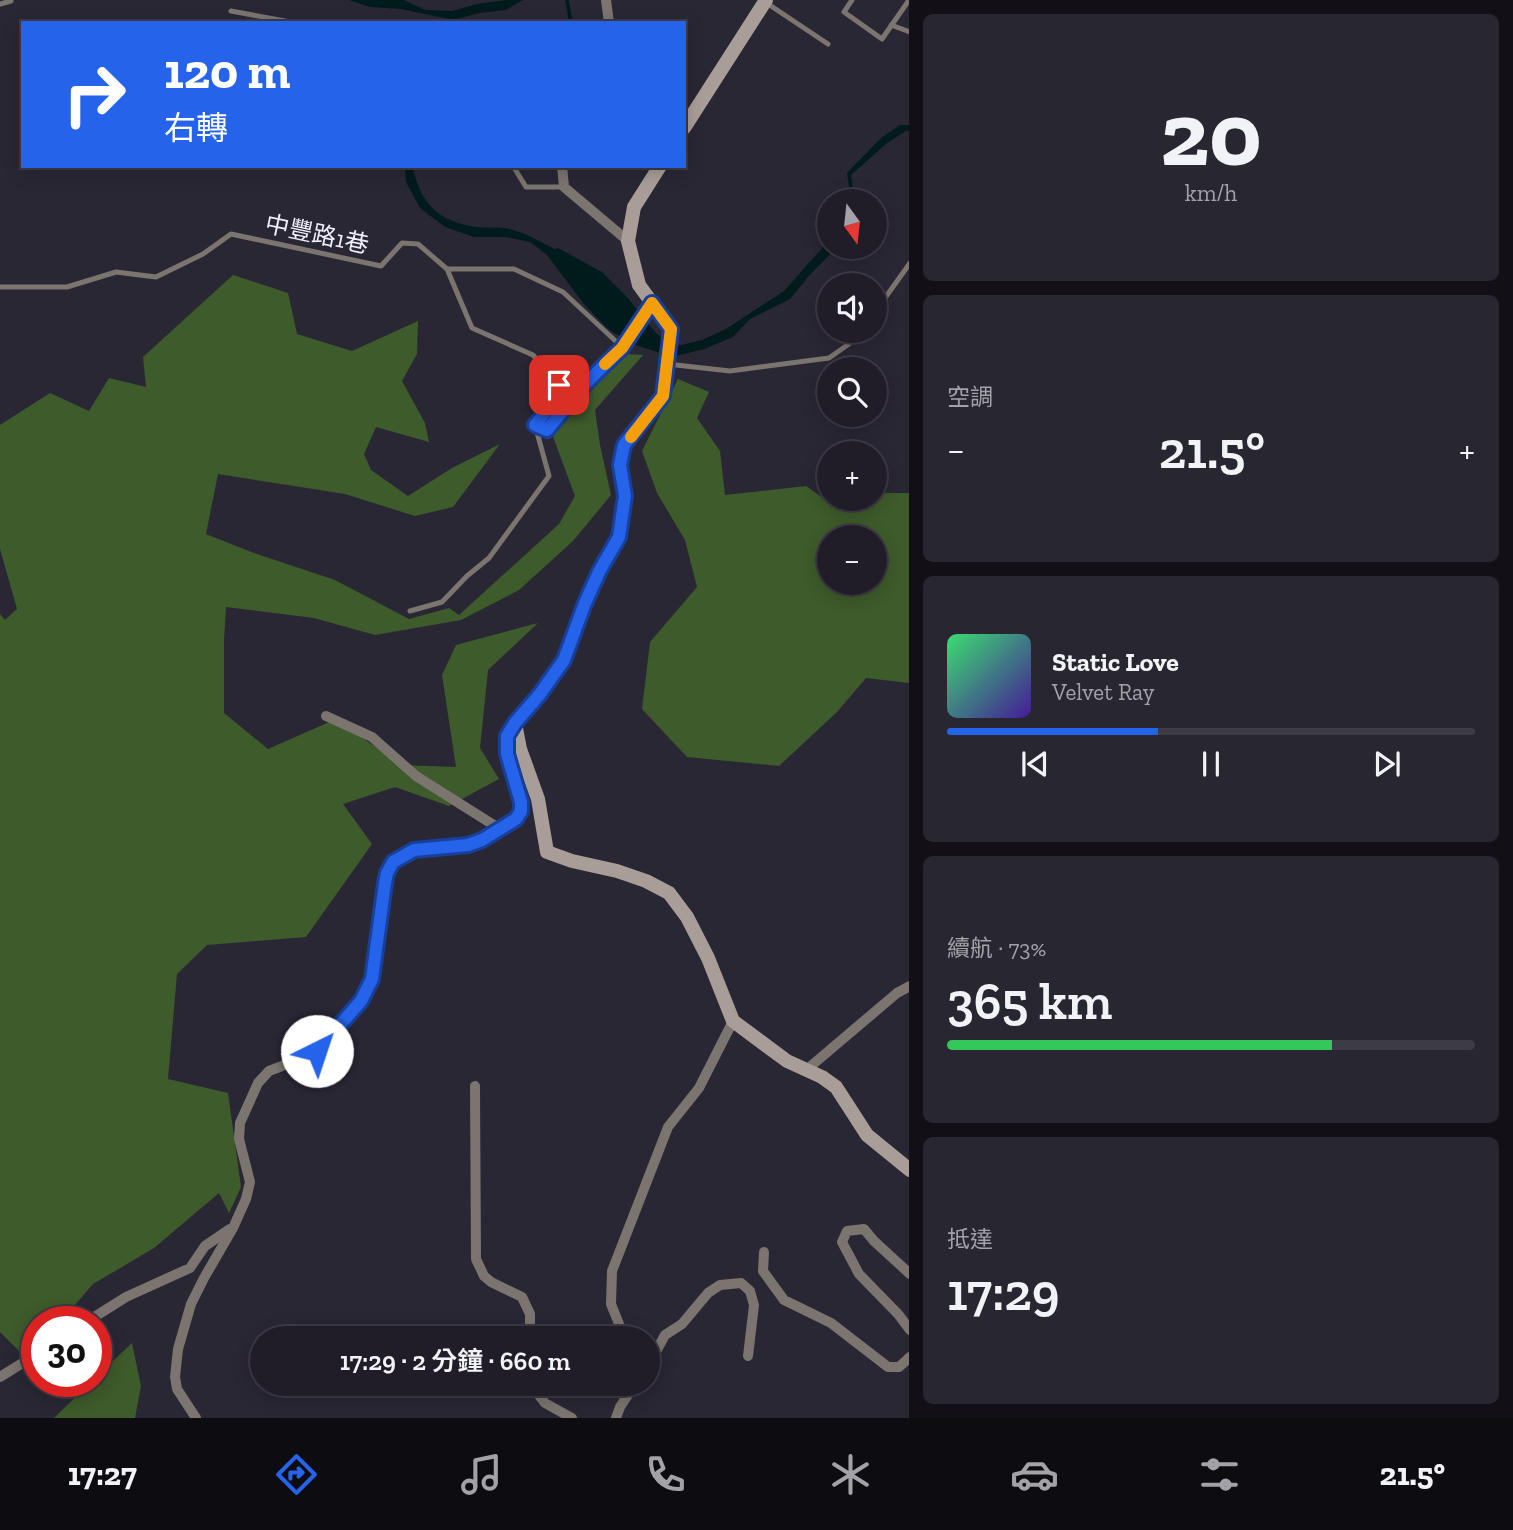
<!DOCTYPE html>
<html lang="zh-TW">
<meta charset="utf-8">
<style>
:root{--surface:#201d28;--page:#282630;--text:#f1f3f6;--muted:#a2a2a8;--line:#3d3b45;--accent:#2563eb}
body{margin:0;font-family:"Zilla Slab","Noto Sans TC",serif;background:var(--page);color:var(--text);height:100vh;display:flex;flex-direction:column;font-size:26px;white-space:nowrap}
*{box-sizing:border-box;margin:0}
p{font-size:23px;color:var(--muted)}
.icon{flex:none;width:38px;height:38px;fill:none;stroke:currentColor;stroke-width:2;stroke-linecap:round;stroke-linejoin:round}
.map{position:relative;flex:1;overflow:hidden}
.panel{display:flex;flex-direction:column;gap:14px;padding:14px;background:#121016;width:604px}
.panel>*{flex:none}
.banner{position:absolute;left:21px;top:21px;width:665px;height:147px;border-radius:0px;box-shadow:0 4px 18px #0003,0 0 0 2px var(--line);background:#2563eb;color:#fff;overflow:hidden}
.needle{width:46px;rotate:165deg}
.controls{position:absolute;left:817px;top:189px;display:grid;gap:14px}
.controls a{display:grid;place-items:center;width:70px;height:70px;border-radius:50%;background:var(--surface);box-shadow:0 4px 18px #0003,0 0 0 2px var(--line);font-size:35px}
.speed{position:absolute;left:21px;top:1306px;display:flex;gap:14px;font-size:35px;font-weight:700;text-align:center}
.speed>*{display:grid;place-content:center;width:91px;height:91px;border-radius:50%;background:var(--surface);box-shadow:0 4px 18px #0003,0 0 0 2px var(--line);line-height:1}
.speed .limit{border:10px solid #d22;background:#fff;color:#111}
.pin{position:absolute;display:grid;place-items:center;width:60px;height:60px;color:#fff;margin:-30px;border-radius:14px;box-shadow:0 4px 10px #0006}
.me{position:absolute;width:77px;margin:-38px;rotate:41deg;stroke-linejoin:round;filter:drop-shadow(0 0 5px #0008)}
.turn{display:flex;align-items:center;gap:24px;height:147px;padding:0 28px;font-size:32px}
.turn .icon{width:91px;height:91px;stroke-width:2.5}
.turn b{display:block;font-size:49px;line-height:60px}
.big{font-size:52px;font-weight:600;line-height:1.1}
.panel .card{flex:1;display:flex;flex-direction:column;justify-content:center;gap:10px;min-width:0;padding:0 24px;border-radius:10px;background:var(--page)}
.panel .dial{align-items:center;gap:0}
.dial b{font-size:91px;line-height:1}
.song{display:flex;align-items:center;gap:21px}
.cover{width:84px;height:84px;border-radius:10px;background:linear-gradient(135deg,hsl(140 70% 55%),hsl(260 70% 35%))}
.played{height:7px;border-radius:4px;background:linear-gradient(90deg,var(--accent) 40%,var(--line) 40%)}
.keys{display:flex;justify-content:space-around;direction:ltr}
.heat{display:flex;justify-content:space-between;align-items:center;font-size:38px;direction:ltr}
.charge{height:10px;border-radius:5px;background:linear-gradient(90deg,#34c759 73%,var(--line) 0)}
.trip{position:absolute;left:250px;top:1326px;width:410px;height:70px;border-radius:35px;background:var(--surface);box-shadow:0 4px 18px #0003,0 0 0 2px var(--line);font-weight:600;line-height:70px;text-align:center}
.menu{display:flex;height:112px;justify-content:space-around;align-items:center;background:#0d0c10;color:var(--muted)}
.menu .icon{width:49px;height:49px}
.menu .selected{color:var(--accent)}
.menu b{font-size:32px;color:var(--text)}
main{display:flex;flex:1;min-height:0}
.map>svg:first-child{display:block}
</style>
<main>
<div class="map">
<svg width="910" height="1418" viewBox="0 0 910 1418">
<rect width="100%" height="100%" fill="#2a2735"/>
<path fill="#3e5b2b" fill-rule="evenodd" d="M 233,275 L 288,293 L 297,334 L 352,351 L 418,321 L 417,354 L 402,381 L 425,423 L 429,442 L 376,427 L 364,454 L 371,470 L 408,496 L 452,468 L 500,444 L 453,507 L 415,516 L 345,494 L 218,474 L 206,534 L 254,553 L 335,580 L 409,619 L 449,608 L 459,615 L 559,524 L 575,496 L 552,434 L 625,354 L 643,355 L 595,410 L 600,445 L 611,495 L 573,541 L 519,590 L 461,620 L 375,635 L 314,618 L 226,607 L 224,640 L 224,713 L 268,749 L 336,719 L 401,765 L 456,767 L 442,675 L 456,645 L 538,623 L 488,670 L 480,748 L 499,779 L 449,806 L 395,787 L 343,804 L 372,844 L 306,937 L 207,945 L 177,974 L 168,1079 L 228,1093 L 241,1187 L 229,1213 L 219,1193 L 154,1248 L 93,1284 L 61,1321 L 37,1321 L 37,1350 L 28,1360 L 0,1332 L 0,614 L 5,620 L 17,609 L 0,549 L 0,425 L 50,393 L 89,411 L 109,378 L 146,387 L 143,357 Z
M 678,379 L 709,392 L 697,418 L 720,451 L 725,495 L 806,486 L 833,505 L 861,499 L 875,499 L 875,496 L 884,493 L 909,493 L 909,683 L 866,678 L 837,712 L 779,766 L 687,757 L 642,709 L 650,642 L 697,587 L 685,540 L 657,493 L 642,451 ZM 830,537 L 875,537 L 875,583 L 830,583 Z
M 132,1343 L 141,1386 L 135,1418 L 54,1418 L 92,1381 L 96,1381 L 96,1377 Z"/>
<path fill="#001b1c" d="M 349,0 L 404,0 L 425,10 L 452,11 L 477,4 L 505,0 L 523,0 L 506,10 L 479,13 L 454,20 L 401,9 L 370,7 Z
M 900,125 L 909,125 L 909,131 L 906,131 L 886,144 L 851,175 L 855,201 L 851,201 L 847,173 L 881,138 Z
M 405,166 L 414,166 L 413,169 C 422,205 438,221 476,227 C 485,228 495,227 504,228 C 521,230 539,241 555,249 L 558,248 L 602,272 L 628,298 L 655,332 L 673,347 L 702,340 L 726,329 L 784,291 L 823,247 L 829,235 L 830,247 L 834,247 L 832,252 L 808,277 L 790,299 L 750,319 L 733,337 L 704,349 L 672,357 L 630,343 L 607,328 L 584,304 L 547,255 L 530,242 L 505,237 L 474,237 L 445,227 L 420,208 L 406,182 Z"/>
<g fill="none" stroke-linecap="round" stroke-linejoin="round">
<path stroke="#001b1c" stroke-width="3.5" d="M 567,0 L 571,23"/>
<path stroke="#7b746f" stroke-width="5" d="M 852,0 L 844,12 L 882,39 L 909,0
M 765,2 L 828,44
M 0,4 L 11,1
M 231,11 L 296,23
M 891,25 L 910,32
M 513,166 L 526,187 L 564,187
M 447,269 L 514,269 L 563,292 L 622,347
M 0,287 L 67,287 L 116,272 L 156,277 L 203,254 L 231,234 L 381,266 L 402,243 L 418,244 L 447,269 L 472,328 L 533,355 L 559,385 L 553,403 L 535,425 L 549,476 L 489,558 L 467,576 L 442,602 L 410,611
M 875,312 L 910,263
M 667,364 L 730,371 L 829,358 L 856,339 L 862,331
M 535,425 L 547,430 L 586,383 L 622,347 L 651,306"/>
<path stroke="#7b746f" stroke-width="10" d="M 606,0 L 609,23
M 562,166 L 564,187 L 628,241
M 326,716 L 372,737 L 416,776 L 500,829
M 805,1071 L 897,993 L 910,986
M 475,1086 L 476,1259 L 484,1276 L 491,1282 L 522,1297 L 530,1314 L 530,1339
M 764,1252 L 763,1271 L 784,1300 L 831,1323 L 888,1367 L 899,1367 L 910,1357
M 910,1274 L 874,1241 L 864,1229 L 847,1231 L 842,1242 L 859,1274 L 898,1314 L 910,1330
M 88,1321 L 126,1297 L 190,1268 L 205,1246 L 230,1229
M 625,1339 L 611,1304 L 612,1271 L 668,1127 L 699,1088 L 733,1021
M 648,1366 L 665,1335 L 682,1324 L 708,1293 L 720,1285 L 741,1283 L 750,1291 L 754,1305 L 748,1356
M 0,1377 L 37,1354
M 530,1384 L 545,1403 L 572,1418
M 196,1418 L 177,1389 L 175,1377 L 178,1349 L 191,1304 L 204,1278 L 233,1228 L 246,1199 L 250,1182 L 239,1139 L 240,1123 L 258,1083 L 269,1071 L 303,1058 L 317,1051 L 361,1001 L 372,979 L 385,883 C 394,839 436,852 469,845 C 480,842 507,828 516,819 C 531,804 502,759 507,737 C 508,732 512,727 515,723
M 616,1418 L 620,1407 L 635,1384"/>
<path stroke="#a99e97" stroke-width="14" d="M 684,128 L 766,0
M 660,166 L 634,207 L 628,241 L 639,285 L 671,329 L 663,396 L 624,445 L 620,465 L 625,496 L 619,537 L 600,570 L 585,603 L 564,660 L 540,694 L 515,723 L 520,749 L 538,799 L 547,852 L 572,861 L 617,871 L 646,881 L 669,893 L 687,917 L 708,958 L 733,1021 L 787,1061 L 822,1077 L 836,1087 L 867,1135 L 910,1170"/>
</g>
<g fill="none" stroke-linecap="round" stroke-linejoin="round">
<g stroke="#184099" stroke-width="18">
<path id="route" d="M 317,1051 L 361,1001 L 372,979 L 385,883 L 387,873 L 393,862 L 414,850 L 468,845 L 482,840 L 516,819 L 521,811 L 521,802 L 507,754 L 507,736 L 515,723 L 540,694 L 564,660 L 585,603 L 600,570 L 619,537 L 625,496 L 620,465 L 624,445 L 663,396 L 671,329 L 652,303 L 622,348 L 586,383 L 547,430 L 535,425 L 553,403 L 559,385"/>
</g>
<use href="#route" stroke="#2563eb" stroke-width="12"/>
<path stroke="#f59e0b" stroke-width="12" d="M 605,364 L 622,348 L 652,303 L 671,329 L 663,396 L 631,437"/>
</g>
<g text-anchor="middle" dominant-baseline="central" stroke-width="7" stroke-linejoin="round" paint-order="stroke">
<g font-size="24" fill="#f1eff9" stroke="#2a2735">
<text transform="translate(317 234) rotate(12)">中豐路1巷</text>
</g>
</g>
</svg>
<div class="controls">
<a><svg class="needle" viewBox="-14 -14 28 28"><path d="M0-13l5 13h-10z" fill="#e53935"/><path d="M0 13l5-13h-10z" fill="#a2a2a8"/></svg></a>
<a><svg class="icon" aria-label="sound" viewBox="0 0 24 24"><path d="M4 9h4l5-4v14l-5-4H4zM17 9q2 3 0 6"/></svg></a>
<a><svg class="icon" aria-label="search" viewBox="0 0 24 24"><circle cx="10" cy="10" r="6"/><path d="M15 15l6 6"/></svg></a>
<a>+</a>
<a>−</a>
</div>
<div class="speed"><div class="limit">30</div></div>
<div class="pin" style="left:559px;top:385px;background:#d93025"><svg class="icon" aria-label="arrive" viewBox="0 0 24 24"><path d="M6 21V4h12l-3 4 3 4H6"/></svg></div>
<svg class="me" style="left:317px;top:1051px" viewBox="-20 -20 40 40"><circle r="19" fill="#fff"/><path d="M0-13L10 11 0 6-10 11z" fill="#2563eb"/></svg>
<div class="trip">17:29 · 2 分鐘 · 660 m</div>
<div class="banner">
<div class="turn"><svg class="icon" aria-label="right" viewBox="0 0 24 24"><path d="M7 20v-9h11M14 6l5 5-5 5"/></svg><div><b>120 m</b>右轉</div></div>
</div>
</div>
<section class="panel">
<div class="card dial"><b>20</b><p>km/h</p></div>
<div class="card"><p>空調</p>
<div class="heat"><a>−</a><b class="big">21.5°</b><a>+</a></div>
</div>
<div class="card">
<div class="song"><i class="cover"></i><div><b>Static Love</b><p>Velvet Ray</p></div></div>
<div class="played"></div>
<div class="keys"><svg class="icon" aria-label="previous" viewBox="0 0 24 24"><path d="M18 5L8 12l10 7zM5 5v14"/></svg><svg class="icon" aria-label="pause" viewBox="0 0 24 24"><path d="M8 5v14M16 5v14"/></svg><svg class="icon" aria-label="next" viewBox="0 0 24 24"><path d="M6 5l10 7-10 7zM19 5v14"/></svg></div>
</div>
<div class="card"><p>續航 · 73%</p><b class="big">365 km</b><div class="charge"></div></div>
<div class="card"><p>抵達</p><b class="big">17:29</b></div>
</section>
</main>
<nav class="menu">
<b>17:27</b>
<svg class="icon selected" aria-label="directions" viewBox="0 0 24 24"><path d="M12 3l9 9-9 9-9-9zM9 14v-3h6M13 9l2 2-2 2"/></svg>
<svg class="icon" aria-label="music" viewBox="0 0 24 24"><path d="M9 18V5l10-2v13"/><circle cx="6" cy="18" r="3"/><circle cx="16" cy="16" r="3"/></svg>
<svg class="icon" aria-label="phone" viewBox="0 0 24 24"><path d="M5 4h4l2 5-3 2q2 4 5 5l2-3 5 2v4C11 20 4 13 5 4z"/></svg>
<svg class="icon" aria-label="climate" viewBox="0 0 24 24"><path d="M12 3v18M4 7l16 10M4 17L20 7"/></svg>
<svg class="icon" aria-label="car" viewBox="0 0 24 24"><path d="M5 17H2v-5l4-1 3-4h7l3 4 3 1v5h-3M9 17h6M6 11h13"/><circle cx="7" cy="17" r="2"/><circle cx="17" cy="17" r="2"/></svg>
<svg class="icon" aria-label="filters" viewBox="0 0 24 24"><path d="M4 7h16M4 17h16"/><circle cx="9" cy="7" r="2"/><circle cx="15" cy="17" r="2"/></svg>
<b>21.5°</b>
</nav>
